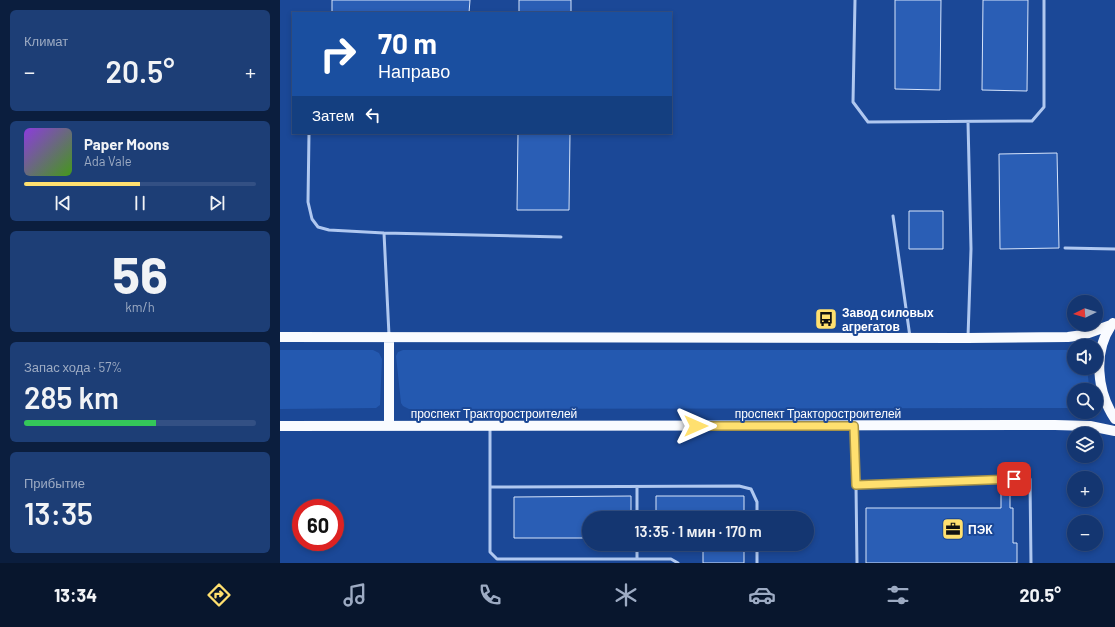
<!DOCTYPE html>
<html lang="ru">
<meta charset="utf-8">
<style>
:root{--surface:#143671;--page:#1d3e76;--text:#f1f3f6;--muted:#9dabc3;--line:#335084;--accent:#ffe06f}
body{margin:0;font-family:Barlow,sans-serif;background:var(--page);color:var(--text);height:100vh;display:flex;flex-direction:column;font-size:15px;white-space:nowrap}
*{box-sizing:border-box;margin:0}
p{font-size:13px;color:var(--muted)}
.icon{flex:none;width:22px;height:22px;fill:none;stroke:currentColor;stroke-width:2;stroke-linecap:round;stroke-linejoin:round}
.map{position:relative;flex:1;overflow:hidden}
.panel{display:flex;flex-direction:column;gap:10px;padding:10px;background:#0b1e3e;width:280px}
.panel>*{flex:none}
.hud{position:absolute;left:12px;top:12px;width:380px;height:122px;border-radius:0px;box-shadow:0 2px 6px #0003,0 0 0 1px var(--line);background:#1a4fa0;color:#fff;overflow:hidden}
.needle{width:26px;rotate:265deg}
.controls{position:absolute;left:787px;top:295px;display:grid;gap:8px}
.controls a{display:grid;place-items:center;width:36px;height:36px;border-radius:50%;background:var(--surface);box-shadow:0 2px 6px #0003,0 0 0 1px var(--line);font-size:20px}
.speed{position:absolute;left:12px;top:499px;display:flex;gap:8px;font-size:20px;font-weight:700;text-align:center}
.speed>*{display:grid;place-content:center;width:52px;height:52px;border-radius:50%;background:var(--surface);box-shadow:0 2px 6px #0003,0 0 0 1px var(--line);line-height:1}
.speed .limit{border:6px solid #d22;background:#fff;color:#111}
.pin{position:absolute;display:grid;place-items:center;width:34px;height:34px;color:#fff;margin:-17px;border-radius:8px;box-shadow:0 2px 6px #0006}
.me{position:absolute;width:44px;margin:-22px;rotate:90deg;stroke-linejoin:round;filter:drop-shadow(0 0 3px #0008)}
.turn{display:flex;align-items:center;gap:14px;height:84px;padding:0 20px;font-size:18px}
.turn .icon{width:52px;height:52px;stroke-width:2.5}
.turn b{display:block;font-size:28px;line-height:34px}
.then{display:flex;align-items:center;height:38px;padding:0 20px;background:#0003;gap:8px;font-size:15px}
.big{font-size:30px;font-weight:600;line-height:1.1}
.panel .widget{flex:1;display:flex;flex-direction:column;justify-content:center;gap:6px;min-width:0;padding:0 14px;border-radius:6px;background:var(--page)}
.panel .dial{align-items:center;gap:0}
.dial b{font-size:52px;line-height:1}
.song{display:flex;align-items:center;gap:12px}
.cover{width:48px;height:48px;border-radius:6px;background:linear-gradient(135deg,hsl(270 70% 55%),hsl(100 70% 35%))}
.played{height:4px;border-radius:2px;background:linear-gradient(90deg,var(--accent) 50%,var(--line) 50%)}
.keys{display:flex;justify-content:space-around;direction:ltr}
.heat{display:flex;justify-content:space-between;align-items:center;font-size:22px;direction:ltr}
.charge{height:6px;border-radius:3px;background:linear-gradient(90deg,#34c759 57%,var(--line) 0)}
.trip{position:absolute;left:302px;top:511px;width:232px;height:40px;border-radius:20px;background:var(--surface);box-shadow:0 2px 6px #0003,0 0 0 1px var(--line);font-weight:600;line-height:40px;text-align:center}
.dock{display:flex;height:64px;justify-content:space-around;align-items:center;background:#08162d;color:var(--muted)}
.dock .icon{width:28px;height:28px}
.dock .current{color:var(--accent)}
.dock b{font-size:18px;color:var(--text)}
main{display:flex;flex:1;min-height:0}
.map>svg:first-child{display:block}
</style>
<main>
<section class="panel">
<div class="widget"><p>Климат</p>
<div class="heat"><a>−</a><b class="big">20.5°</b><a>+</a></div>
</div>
<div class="widget">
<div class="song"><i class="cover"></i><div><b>Paper Moons</b><p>Ada Vale</p></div></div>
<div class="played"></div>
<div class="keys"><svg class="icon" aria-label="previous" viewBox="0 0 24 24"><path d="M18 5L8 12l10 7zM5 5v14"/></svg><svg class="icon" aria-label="pause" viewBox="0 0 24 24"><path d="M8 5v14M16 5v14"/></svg><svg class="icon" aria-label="next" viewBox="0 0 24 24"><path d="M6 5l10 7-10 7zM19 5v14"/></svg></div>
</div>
<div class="widget dial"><b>56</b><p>km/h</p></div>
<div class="widget"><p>Запас хода · 57%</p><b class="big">285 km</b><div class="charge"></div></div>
<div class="widget"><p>Прибытие</p><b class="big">13:35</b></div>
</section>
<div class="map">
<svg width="835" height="563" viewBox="0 0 835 563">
<rect width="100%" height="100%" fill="#1b4897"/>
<path fill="#2459b0" d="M 0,350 L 93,350 L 99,353 L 102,359 L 100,405 L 96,408 L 0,409 Z
M 123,350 L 786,350 L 794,352 L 794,368 L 807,368 L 809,386 L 807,390 L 794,390 L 794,406 L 788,408 L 129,409 L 123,406 L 121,403 L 116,356 L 118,352 Z"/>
<path fill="#2a5eb5" stroke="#d6e4fb" d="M 52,0 L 190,0 L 189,13 L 52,13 Z
M 239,0 L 291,0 L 291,13 L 239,13 Z
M 615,0 L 661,0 L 660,90 L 615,89 Z
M 703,0 L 748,0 L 747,91 L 702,90 Z
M 238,133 L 290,133 L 289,210 L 237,210 Z
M 777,153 L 779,248 L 720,249 L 719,154 Z
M 629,211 L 663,211 L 663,249 L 629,249 Z
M 721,489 L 730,489 L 730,508 L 733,508 L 733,543 L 737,543 L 737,563 L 586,563 L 586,508 L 721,508 Z
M 351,496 L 351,518 L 309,518 L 309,538 L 234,538 L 234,497 Z
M 376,496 L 464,496 L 464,518 L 376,516 Z
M 416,544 L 464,544 L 464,563 L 423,563 L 423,551 L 416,551 Z"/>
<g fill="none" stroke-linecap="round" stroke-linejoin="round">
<path stroke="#b0c8f0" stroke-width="3" d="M 575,0 L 573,102 L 588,122 L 752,121 L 764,107 L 764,0
M 688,122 L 691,249 L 688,337
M 29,133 L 28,202 L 32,219 L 38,227 L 49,230 L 104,233 L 281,237
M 613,216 L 630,337
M 104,233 L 109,335
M 785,248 L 835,249
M 574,427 L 576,485
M 210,428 L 210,552 L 217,559 L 391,559 L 398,563
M 210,487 L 459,486 L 471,489 L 477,502 L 477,518
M 357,487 L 357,518
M 357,544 L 357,559
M 477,544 L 477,563
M 577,563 L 576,485 L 750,479 L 751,563"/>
<path stroke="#f9fbff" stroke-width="10" d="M 833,323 C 812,351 817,392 835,419
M 0,337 L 687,338 L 788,337 L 803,335 L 831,325
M 109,337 L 109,426
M 0,426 L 775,425 L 810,426 L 835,431"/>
</g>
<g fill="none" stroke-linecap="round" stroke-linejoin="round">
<g stroke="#a69248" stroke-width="10">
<path id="route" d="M 416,426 L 574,426 L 576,485 L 734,479"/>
</g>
<use href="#route" stroke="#ffe06f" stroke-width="7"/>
</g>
<defs>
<g id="bus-square" transform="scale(1.15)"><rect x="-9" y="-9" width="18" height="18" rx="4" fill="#ffe06f" stroke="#1b4897"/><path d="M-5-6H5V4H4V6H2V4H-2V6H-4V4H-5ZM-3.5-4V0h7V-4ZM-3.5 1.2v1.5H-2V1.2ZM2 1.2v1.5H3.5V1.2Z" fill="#111"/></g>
<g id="office-square" transform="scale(1.15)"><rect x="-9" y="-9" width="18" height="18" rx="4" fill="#ffe06f" stroke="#1b4897"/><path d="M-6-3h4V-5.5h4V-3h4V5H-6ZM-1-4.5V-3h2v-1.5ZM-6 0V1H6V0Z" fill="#111"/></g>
</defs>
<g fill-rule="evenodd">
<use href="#bus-square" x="546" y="319"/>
<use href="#office-square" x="673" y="529"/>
</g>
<g text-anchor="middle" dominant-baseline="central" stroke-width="4" stroke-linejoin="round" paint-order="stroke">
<g font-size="12" font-weight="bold" fill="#fff" stroke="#1b4897" text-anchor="start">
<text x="562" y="312">Завод силовых<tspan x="562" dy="14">агрегатов</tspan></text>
<text x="688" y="529">ПЭК</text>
</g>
<g font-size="12" fill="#fff" stroke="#1b4897">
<text x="214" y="413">проспект Тракторостроителей</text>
<text x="538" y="413">проспект Тракторостроителей</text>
</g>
</g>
</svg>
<div class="controls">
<a><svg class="needle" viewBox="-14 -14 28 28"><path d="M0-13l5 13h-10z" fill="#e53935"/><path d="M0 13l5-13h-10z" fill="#9dabc3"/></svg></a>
<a><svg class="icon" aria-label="sound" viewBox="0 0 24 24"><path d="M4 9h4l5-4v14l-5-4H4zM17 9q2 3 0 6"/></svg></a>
<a><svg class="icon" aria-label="search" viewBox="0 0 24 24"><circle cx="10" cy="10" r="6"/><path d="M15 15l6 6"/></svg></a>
<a><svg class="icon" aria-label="layers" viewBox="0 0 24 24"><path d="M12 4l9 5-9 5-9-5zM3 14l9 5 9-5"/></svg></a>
<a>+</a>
<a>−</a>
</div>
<div class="speed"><div class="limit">60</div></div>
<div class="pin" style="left:734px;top:479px;background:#d93025"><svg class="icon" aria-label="arrive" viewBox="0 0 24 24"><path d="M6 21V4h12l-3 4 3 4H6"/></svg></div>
<svg class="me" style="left:416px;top:426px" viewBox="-20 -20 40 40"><path d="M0-17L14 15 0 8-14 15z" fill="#ffe06f" stroke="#fff" stroke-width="4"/></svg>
<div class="trip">13:35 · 1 мин · 170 m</div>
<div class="hud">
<div class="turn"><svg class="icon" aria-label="right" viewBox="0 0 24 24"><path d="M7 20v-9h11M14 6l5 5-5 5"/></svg><div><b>70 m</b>Направо</div></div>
<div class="then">Затем<svg class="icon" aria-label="left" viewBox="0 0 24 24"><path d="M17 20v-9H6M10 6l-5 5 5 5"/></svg></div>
</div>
</div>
</main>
<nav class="dock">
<b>13:34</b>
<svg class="icon current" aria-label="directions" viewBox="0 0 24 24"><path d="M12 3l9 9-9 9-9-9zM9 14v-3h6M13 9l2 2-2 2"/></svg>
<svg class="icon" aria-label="music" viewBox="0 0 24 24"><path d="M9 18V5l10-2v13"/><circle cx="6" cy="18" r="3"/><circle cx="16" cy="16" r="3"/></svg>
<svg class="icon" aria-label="phone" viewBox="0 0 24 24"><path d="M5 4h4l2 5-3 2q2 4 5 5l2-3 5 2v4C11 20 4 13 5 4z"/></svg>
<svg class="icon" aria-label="climate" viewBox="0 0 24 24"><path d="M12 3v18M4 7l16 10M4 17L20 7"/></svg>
<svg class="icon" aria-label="car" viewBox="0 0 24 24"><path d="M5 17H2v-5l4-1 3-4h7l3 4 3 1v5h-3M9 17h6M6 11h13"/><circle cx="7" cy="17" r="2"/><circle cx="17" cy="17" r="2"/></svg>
<svg class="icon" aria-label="filters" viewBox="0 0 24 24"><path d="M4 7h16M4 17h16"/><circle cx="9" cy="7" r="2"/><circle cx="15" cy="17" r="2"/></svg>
<b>20.5°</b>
</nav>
